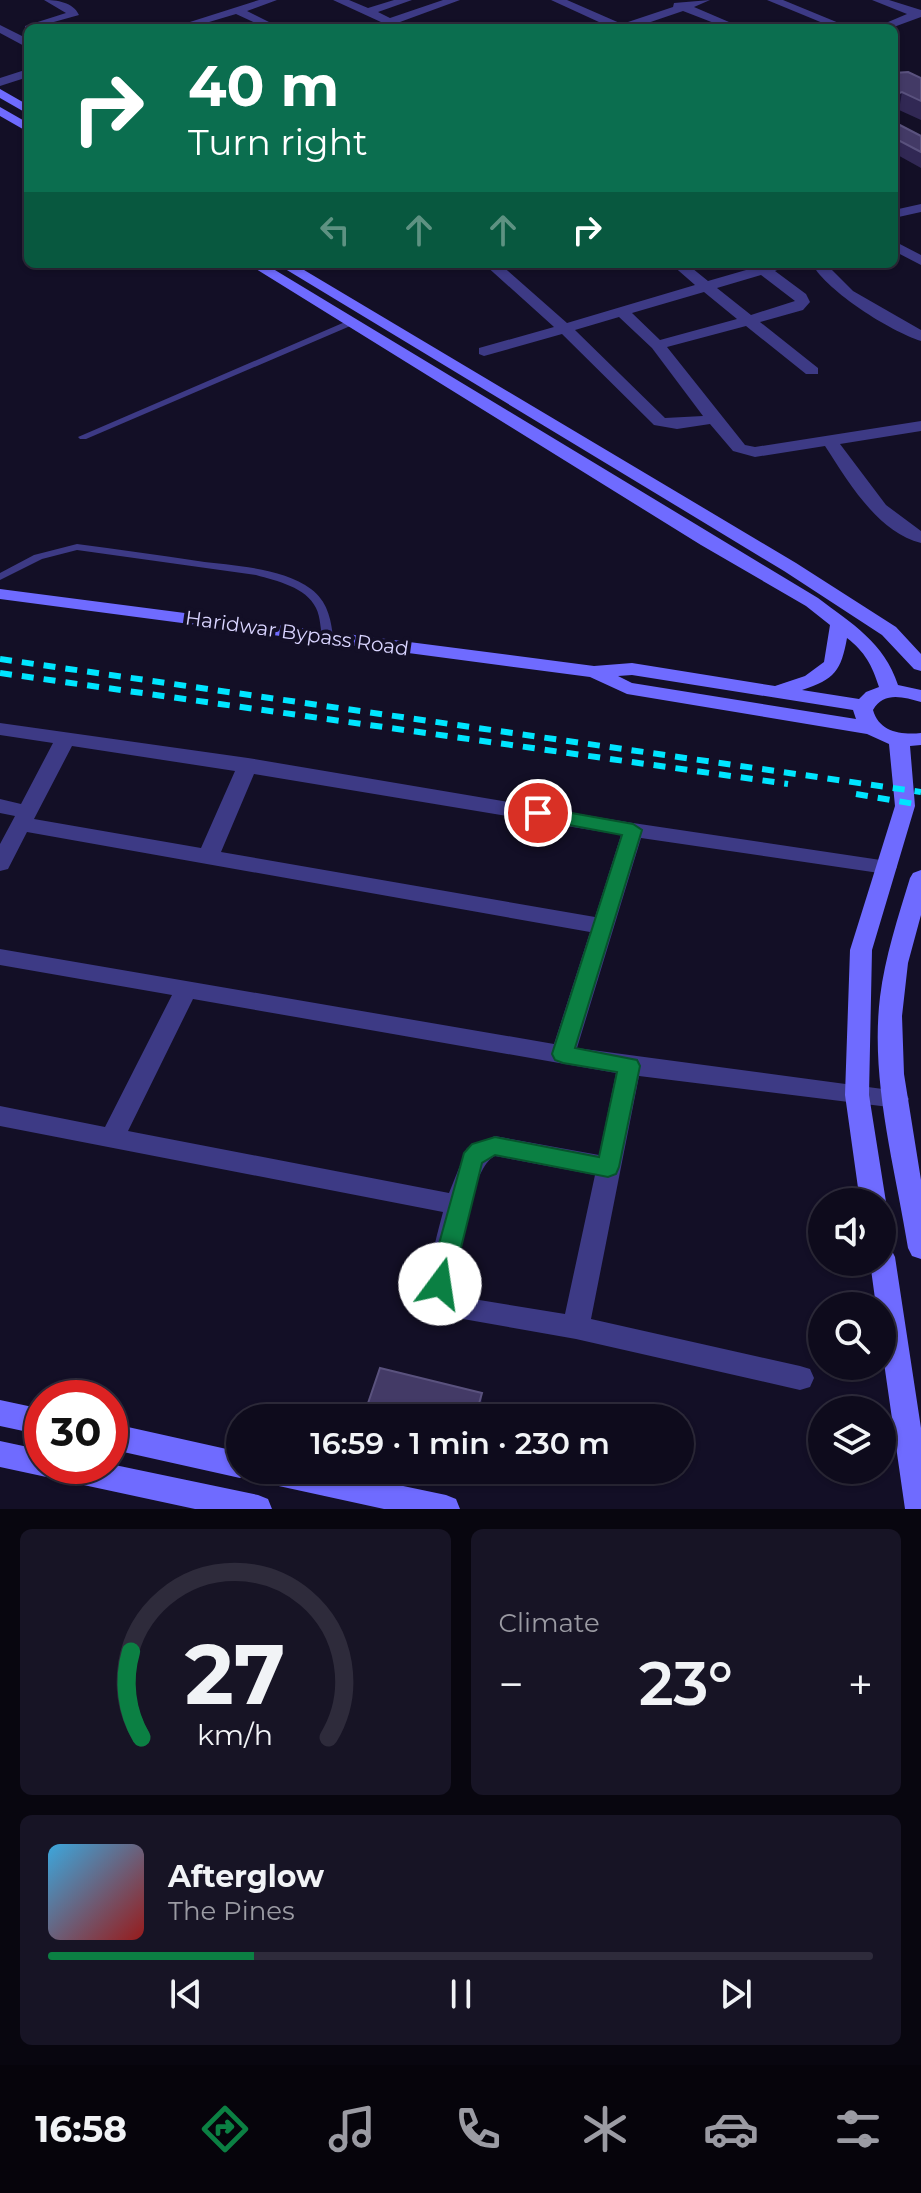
<!DOCTYPE html>
<meta charset="utf-8">
<style>
:root{--surface:#0e0b1c;--page:#171425;--text:#f1f3f6;--muted:#9b9ba3;--line:#2e2b3b;--accent:#0b8043}
body{margin:0;font-family:Montserrat,sans-serif;background:var(--page);color:var(--text);height:100vh;display:flex;flex-direction:column;font-size:30px;white-space:nowrap}
*{box-sizing:border-box;margin:0}
p{font-size:26px;color:var(--muted)}
.icon{flex:none;width:44px;height:44px;fill:none;stroke:currentColor;stroke-width:2;stroke-linecap:round;stroke-linejoin:round}
.map{position:relative;height:1509px;overflow:hidden}
.drawer{display:flex;flex-direction:column;gap:20px;padding:20px;background:#08060f;flex:1}
.drawer>*{flex:none}
.banner{position:absolute;left:24px;top:24px;width:874px;height:244px;border-radius:12px;box-shadow:0 2px 6px #0004,0 0 0 2px var(--line);background:#0b6e4f;color:#fff;overflow:hidden}
.fabs{position:absolute;left:808px;top:1188px;display:grid;gap:16px}
.fabs a{display:grid;place-items:center;width:88px;height:88px;border-radius:50%;background:var(--surface);box-shadow:0 2px 6px #0004,0 0 0 2px var(--line);font-size:40px}
.speed{position:absolute;left:24px;top:1380px;display:flex;gap:16px;font-size:40px;font-weight:700;text-align:center}
.speed>*{display:grid;place-content:center;width:104px;height:104px;border-radius:50%;background:var(--surface);box-shadow:0 2px 6px #0004,0 0 0 2px var(--line);line-height:1}
.speed .limit{border:12px solid #d22;background:#fff;color:#111}
.pin{position:absolute;display:grid;place-items:center;width:68px;height:68px;color:#fff;margin:-34px;border:4px solid #fff;border-radius:50%;box-shadow:0 2px 8px #0007}
.me{position:absolute;width:88px;margin:-44px;rotate:14deg;stroke-linejoin:round;filter:drop-shadow(0 0 6px #0008)}
.turn{display:flex;align-items:center;gap:28px;height:168px;padding:0 32px;font-size:36px}
.turn .icon{width:104px;height:104px;stroke-width:2.5}
.turn b{display:block;font-size:56px;line-height:68px}
.lanes{display:flex;align-items:center;height:76px;padding:0 32px;background:#0003;justify-content:center;gap:40px;direction:ltr}
.lanes .off{opacity:.35}
.big{font-size:60px;font-weight:600;line-height:1.1}
.drawer .card{flex:1;display:flex;flex-direction:column;justify-content:center;gap:12px;min-width:0;padding:0 28px;border-radius:12px;background:var(--page)}
.drawer .dial{align-items:center;gap:0}
.dial svg{height:208px;overflow:visible;fill:none;stroke:var(--line);stroke-width:7;stroke-linecap:round;text-anchor:middle}
.dial text{fill:var(--text);stroke:none}
.song{display:flex;align-items:center;gap:24px}
.cover{width:96px;height:96px;border-radius:12px;background:linear-gradient(135deg,hsl(200 70% 55%),hsl(0 70% 35%))}
.played{height:8px;border-radius:4px;background:linear-gradient(90deg,var(--accent) 25%,var(--line) 25%)}
.keys{display:flex;justify-content:space-around;direction:ltr}
.heat{display:flex;justify-content:space-between;align-items:center;font-size:44px;direction:ltr}
.drawer .tiles{flex:1;display:grid;gap:20px;grid-template-columns:1fr 1fr}
.card:last-child{grid-column:span 2}
.trip{position:absolute;left:226px;top:1404px;width:468px;height:80px;border-radius:40px;background:var(--surface);box-shadow:0 2px 6px #0004,0 0 0 2px var(--line);font-weight:600;line-height:80px;text-align:center}
.tabs{display:flex;height:128px;justify-content:space-around;align-items:center;background:#06040b;color:var(--muted)}
.tabs .icon{width:56px;height:56px}
.tabs .selected{color:var(--accent)}
.tabs b{font-size:36px;color:var(--text)}
.map>svg:first-child{display:block}
</style>
<div class="map">
<svg width="921" height="1509" viewBox="0 0 921 1509">
<rect width="100%" height="100%" fill="#130f26"/>
<g fill="none" stroke-linecap="round" stroke-linejoin="round">
<path fill="#3d3a85" fill-rule="evenodd" d="M 352,319 L 355,320 L 355,324 L 86,439 L 80,439 L 78,437 Z
M 77,544 C 117,549 158,555 198,561 C 233,566 282,567 311,589 C 327,601 331,618 333,637 L 327,640 L 323,639 C 320,630 321,618 316,608 C 306,587 277,581 256,575 L 77,550 L 42,559 L 0,580 L 0,573 L 34,555 Z"/>
<path fill="#3d3a85" fill-rule="evenodd" d="M 44,0 C 57,0 73,2 79,15 L 25,30 L 25,26 L 66,13 Z
M 259,0 L 277,0 L 247,11 L 281,28 L 266,28 L 236,14 L 189,28 L 171,28 Z
M 333,0 L 349,0 L 368,8 L 394,0 L 412,0 L 378,12 L 390,18 L 443,0 L 460,0 L 400,22 L 410,28 L 394,28 Z
M 551,0 L 567,0 L 622,24 L 673,7 L 674,3 L 710,0 L 694,7 L 743,28 L 727,28 L 683,11 L 633,28 L 612,28 Z
M 767,0 L 783,0 L 851,28 L 835,28 Z
M 872,0 L 889,0 L 921,10 L 921,17 L 891,28 L 874,28 L 907,14 Z
M 0,25 L 28,39 L 28,48 L 0,33 Z
M 28,69 L 28,77 L 0,86 L 0,78 Z
M 921,204 L 921,212 L 894,218 L 894,210 Z
M 894,241 L 921,255 L 921,265 L 894,251 Z
M 484,264 L 500,264 L 567,323 L 695,285 L 671,264 L 687,264 L 708,281 L 753,268 L 749,264 L 790,264 L 775,271 L 806,294 L 810,302 L 803,310 L 760,322 L 818,368 L 818,374 L 806,374 L 746,326 L 667,347 L 745,445 L 755,447 L 921,421 L 921,431 L 840,444 L 886,505 L 921,531 L 921,543 C 877,532 848,481 825,446 L 755,457 L 733,451 L 710,424 L 677,429 L 654,425 L 562,334 L 484,356 L 479,354 L 479,348 L 554,327 ZM 761,275 L 795,301 L 751,315 L 717,288 ZM 704,292 L 737,319 L 660,340 L 632,313 ZM 619,317 L 652,348 L 703,416 L 665,418 L 575,330 Z
M 812,264 L 826,264 L 853,291 L 921,330 L 921,341 C 890,331 828,292 812,264 Z
M 0,723 L 248,758 L 633,823 L 894,862 L 897,867 L 894,872 L 886,874 L 641,838 L 577,1048 L 905,1092 L 909,1099 L 905,1106 L 897,1108 L 639,1076 L 591,1319 L 800,1366 L 810,1369 L 814,1378 L 810,1387 L 800,1390 L 576,1339 L 446,1316 C 440,1312 434,1309 431,1303 C 422,1286 438,1232 443,1212 L 0,1126 L 0,1106 L 105,1127 L 172,995 L 0,965 L 0,949 L 554,1044 L 590,932 L 27,832 L 8,869 L 0,871 L 0,844 L 15,816 L 0,813 L 0,799 L 21,804 L 53,743 L 0,735 ZM 72,746 L 235,771 L 201,848 L 34,819 ZM 254,774 L 621,835 L 595,917 L 221,852 ZM 193,999 L 616,1073 L 599,1155 L 495,1136 L 467,1148 L 449,1193 L 128,1131 ZM 495,1156 L 595,1175 L 565,1314 L 461,1297 L 455,1294 C 455,1266 471,1166 495,1156 Z"/>
<path fill="#6f6bff" fill-rule="evenodd" d="M 0,89 L 28,105 L 28,114 L 0,98 Z
M 0,107 L 28,123 L 28,132 L 0,116 Z
M 248,264 L 265,264 L 818,598 C 852,624 884,642 898,685 L 921,690 L 921,702 C 903,697 884,691 873,710 C 879,732 901,735 921,733 L 921,745 L 910,746 L 915,806 L 872,950 L 869,1095 L 886,1202 L 882,1209 L 882,1202 L 860,1202 L 845,1095 L 850,950 L 895,806 L 889,744 L 867,734 L 627,694 L 590,677 L 0,599 L 0,589 L 594,666 L 632,663 L 775,686 L 805,676 L 824,662 L 830,625 L 806,606 L 701,545 ZM 847,638 C 865,652 872,665 879,687 L 866,692 L 859,699 L 802,690 C 835,679 841,671 847,638 ZM 632,675 L 853,710 L 856,719 L 632,683 L 618,676 Z
M 277,264 L 294,264 L 796,563 L 896,627 L 921,654 L 921,671 L 914,669 L 882,635 L 784,571 Z
M 921,870 L 921,915 L 908,963 L 902,1016 L 904,1074 L 921,1180 L 921,1259 L 912,1256 L 908,1248 C 895,1166 870,1081 880,997 C 885,957 898,917 910,878 L 913,873 Z
M 882,1246 L 891,1249 L 895,1257 L 921,1428 L 921,1509 L 905,1509 L 882,1349 L 882,1306 L 876,1306 L 870,1262 L 882,1262 Z
M 0,1400 L 42,1409 L 42,1435 L 0,1426 Z
M 110,1423 L 240,1452 L 240,1470 L 327,1470 L 446,1495 L 456,1499 L 460,1509 L 384,1509 L 265,1483 L 255,1479 L 251,1471 L 240,1478 L 110,1449 Z
M 0,1441 L 42,1450 L 42,1466 L 110,1464 L 258,1495 L 268,1499 L 272,1509 L 195,1509 L 0,1467 Z"/>
<path stroke="#00e5ff" stroke-width="6" stroke-dasharray="12 10" stroke-linecap="butt" d="M 0,659 L 921,792
M 0,673 L 788,784
M 856,794 L 921,805"/>
</g>
<path fill="#312854" d="M 894,73 L 921,78 L 921,120 L 899,110 L 894,112 Z
M 894,122 L 921,136 L 921,168 L 894,153 Z
M 424,1470 L 464,1470 L 461,1480 Z"/>
<path fill="#1d163a" d="M 902,92 L 899,110 L 894,112 L 894,95 Z
M 482,1393 L 482,1410 L 479,1418 L 475,1418 Z"/>
<path fill="#433a66" stroke="#5a527e" stroke-width="2" d="M 908,72 L 921,78 L 921,101 L 902,92 L 894,95 L 894,73 Z
M 894,122 L 921,136 L 921,152 L 894,138 Z
M 380,1368 L 482,1393 L 475,1418 L 363,1418 Z"/>
<path fill="#0b8043" stroke="#07532c" stroke-width="2" d="M 538,807 L 633,824 L 642,830 L 575,1048 L 637,1060 L 640,1066 L 619,1167 L 616,1174 L 608,1177 L 495,1155 L 482,1163 L 452,1284 L 448,1292 L 440,1295 L 431,1292 L 428,1284 L 464,1153 L 472,1144 L 495,1137 L 599,1157 L 617,1072 L 563,1063 L 555,1060 L 552,1054 L 622,835 L 532,818 L 529,813 L 532,809 Z"/>
<g text-anchor="middle" dominant-baseline="central" stroke-width="8" stroke-linejoin="round" paint-order="stroke">
<g font-size="20" fill="#d9d4ff" stroke="#130f26">
<text transform="translate(297 633) rotate(8)">Haridwar Bypass Road</text>
</g>
</g>
</svg>
<div class="fabs">
<a><svg class="icon" aria-label="sound" viewBox="0 0 24 24"><path d="M4 9h4l5-4v14l-5-4H4zM17 9q2 3 0 6"/></svg></a>
<a><svg class="icon" aria-label="search" viewBox="0 0 24 24"><circle cx="10" cy="10" r="6"/><path d="M15 15l6 6"/></svg></a>
<a><svg class="icon" aria-label="layers" viewBox="0 0 24 24"><path d="M12 4l9 5-9 5-9-5zM3 14l9 5 9-5"/></svg></a>
</div>
<div class="speed"><div class="limit">30</div></div>
<div class="pin" style="left:538px;top:813px;background:#d93025"><svg class="icon" aria-label="arrive" viewBox="0 0 24 24"><path d="M6 21V4h12l-3 4 3 4H6"/></svg></div>
<svg class="me" style="left:440px;top:1284px" viewBox="-20 -20 40 40"><circle r="19" fill="#fff"/><path d="M0-13L10 11 0 6-10 11z" fill="#0b8043"/></svg>
<div class="trip">16:59 · 1 min · 230 m</div>
<div class="banner">
<div class="turn"><svg class="icon" aria-label="right" viewBox="0 0 24 24"><path d="M7 20v-9h11M14 6l5 5-5 5"/></svg><div><b>40 m</b>Turn right</div></div>
<div class="lanes"><svg class="icon off" aria-label="left" viewBox="0 0 24 24"><path d="M17 20v-9H6M10 6l-5 5 5 5"/></svg><svg class="icon off" aria-label="ahead" viewBox="0 0 24 24"><path d="M12 20V5M6 11l6-6 6 6"/></svg><svg class="icon off" aria-label="ahead" viewBox="0 0 24 24"><path d="M12 20V5M6 11l6-6 6 6"/></svg><svg class="icon" aria-label="right" viewBox="0 0 24 24"><path d="M7 20v-9h11M14 6l5 5-5 5"/></svg></div>
</div>
</div>
<section class="drawer">
<div class="tiles">
<div class="card dial"><svg viewBox="0 0 100 80">
<path d="M14 69A42 42 0 1 1 86 69"/>
<path d="M14 69A42 42 0 0 1 10 36" stroke="#0b8043"/>
<text x="50" y="56" font-size="32" font-weight="700">27</text>
<text x="50" y="72" font-size="11">km/h</text>
</svg></div>
<div class="card"><p>Climate</p>
<div class="heat"><a>−</a><b class="big">23°</b><a>+</a></div>
</div>
<div class="card">
<div class="song"><i class="cover"></i><div><b>Afterglow</b><p>The Pines</p></div></div>
<div class="played"></div>
<div class="keys"><svg class="icon" aria-label="previous" viewBox="0 0 24 24"><path d="M18 5L8 12l10 7zM5 5v14"/></svg><svg class="icon" aria-label="pause" viewBox="0 0 24 24"><path d="M8 5v14M16 5v14"/></svg><svg class="icon" aria-label="next" viewBox="0 0 24 24"><path d="M6 5l10 7-10 7zM19 5v14"/></svg></div>
</div>
</div>
</section>
<nav class="tabs">
<b>16:58</b>
<svg class="icon selected" aria-label="directions" viewBox="0 0 24 24"><path d="M12 3l9 9-9 9-9-9zM9 14v-3h6M13 9l2 2-2 2"/></svg>
<svg class="icon" aria-label="music" viewBox="0 0 24 24"><path d="M9 18V5l10-2v13"/><circle cx="6" cy="18" r="3"/><circle cx="16" cy="16" r="3"/></svg>
<svg class="icon" aria-label="phone" viewBox="0 0 24 24"><path d="M5 4h4l2 5-3 2q2 4 5 5l2-3 5 2v4C11 20 4 13 5 4z"/></svg>
<svg class="icon" aria-label="climate" viewBox="0 0 24 24"><path d="M12 3v18M4 7l16 10M4 17L20 7"/></svg>
<svg class="icon" aria-label="car" viewBox="0 0 24 24"><path d="M5 17H2v-5l4-1 3-4h7l3 4 3 1v5h-3M9 17h6M6 11h13"/><circle cx="7" cy="17" r="2"/><circle cx="17" cy="17" r="2"/></svg>
<svg class="icon" aria-label="filters" viewBox="0 0 24 24"><path d="M4 7h16M4 17h16"/><circle cx="9" cy="7" r="2"/><circle cx="15" cy="17" r="2"/></svg>
</nav>
